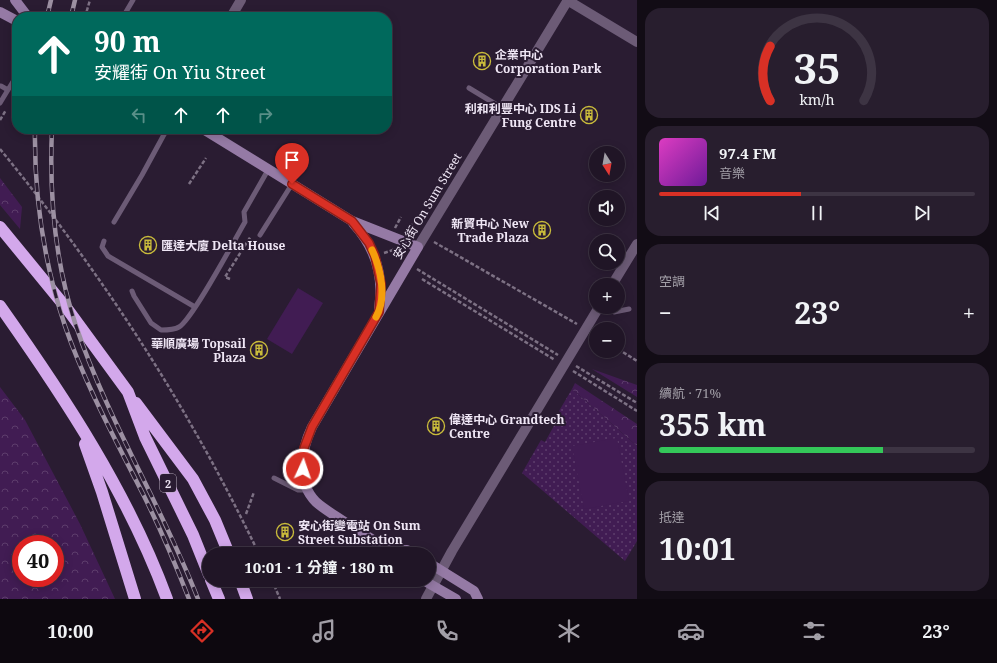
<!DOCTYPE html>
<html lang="zh-TW">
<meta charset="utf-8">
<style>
:root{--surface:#201526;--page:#281e2e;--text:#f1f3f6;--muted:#a29fa7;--line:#3d3443;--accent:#d93025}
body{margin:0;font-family:"Noto Serif","Noto Sans TC",serif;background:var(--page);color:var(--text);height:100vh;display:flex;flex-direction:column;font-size:15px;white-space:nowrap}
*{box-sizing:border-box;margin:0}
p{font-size:13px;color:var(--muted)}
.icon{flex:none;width:22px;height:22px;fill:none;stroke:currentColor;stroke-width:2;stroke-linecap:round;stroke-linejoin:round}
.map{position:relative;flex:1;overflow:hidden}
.drawer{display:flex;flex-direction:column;gap:8px;padding:8px;background:#120c15;width:360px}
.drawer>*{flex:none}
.top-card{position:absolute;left:12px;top:12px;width:380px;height:122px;border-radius:16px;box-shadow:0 2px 10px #0003,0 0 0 1px var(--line);background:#00695c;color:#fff;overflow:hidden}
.needle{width:26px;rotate:169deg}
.tools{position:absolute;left:589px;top:146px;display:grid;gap:8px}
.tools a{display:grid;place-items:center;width:36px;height:36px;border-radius:50%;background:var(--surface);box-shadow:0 2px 10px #0003,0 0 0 1px var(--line);font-size:20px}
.speed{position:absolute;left:12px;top:535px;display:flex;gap:8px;font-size:20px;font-weight:700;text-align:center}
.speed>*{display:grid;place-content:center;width:52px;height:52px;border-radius:50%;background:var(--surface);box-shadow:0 2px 10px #0003,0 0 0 1px var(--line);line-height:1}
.speed .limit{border:6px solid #d22;background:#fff;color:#111}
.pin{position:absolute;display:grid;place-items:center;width:34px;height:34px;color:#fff;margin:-41px -17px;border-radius:50% 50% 50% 0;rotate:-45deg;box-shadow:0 0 4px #0007}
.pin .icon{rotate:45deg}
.me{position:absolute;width:44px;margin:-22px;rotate:3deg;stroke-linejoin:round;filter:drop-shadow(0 0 3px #0008)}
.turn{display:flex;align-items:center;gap:14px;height:84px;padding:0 16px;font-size:18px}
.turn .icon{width:52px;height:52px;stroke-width:2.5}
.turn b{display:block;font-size:28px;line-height:34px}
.lanes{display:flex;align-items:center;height:38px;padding:0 16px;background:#0003;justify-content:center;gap:20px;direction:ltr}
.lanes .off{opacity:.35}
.big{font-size:30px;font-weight:700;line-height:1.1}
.drawer .tile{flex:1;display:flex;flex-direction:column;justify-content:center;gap:6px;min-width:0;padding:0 14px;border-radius:16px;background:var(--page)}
.drawer .dial{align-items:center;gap:0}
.dial svg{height:104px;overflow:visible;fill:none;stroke:var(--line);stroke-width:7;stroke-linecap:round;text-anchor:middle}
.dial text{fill:var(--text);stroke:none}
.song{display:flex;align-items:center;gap:12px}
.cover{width:48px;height:48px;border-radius:6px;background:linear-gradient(135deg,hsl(310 70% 55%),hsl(280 70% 35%))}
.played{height:4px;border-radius:2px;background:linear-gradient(90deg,var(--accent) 45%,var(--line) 45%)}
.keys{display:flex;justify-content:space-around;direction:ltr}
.heat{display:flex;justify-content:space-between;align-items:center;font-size:22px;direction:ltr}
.charge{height:6px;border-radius:3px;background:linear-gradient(90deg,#34c759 71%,var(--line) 0)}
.trip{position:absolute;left:202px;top:547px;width:234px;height:40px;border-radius:20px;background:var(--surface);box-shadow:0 2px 10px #0003,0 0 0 1px var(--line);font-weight:700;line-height:40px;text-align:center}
.dock{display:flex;height:64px;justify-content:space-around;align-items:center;background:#0d080f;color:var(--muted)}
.dock .icon{width:28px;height:28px}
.dock .on{color:var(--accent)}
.dock b{font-size:18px;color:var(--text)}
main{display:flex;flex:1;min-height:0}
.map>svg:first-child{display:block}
</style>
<main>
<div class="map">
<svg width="637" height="599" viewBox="0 0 637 599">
<defs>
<pattern id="grass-dots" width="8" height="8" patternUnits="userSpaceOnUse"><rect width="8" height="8" fill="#411c53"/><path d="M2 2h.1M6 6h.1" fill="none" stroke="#5d3d6c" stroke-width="1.8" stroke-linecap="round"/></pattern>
<pattern id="forest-crowns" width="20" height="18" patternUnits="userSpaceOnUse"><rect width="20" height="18" fill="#411c53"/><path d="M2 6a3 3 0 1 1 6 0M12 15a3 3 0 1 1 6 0" fill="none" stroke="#5d3d6c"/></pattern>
</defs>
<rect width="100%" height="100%" fill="#2a1c32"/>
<path fill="url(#grass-dots)" d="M 572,389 L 637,446 L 637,541 L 625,561 L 522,473 L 541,440 L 545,442 L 561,413 L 559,411 Z"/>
<path fill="url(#forest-crowns)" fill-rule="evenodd" d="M 0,178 L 22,207 L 20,229 L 0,205 Z
M 592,369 L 637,385 L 637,397 Z
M 575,383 L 637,424 L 637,446 L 572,389 Z
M 0,387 L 25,420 L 80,524 L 115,599 L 0,599 ZM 21,544 L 55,544 L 55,578 L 21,578 Z"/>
<path fill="#411c53" d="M 298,288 L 323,303 L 292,354 L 267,339 Z
M 617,438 L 629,501 L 584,509 L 572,446 Z"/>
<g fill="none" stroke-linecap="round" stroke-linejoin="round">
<path stroke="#7d7184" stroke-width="2.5" stroke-dasharray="4 2" stroke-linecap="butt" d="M 85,17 L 90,0
M 0,120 L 6,110
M 0,149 C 104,276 188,406 259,554
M 189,184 L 206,158
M 411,224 L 415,232
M 395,228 L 401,217
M 434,242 L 577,324
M 392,249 L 399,258
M 384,253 L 393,250
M 417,269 L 558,355
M 230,279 L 225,277 L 251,236
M 422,279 L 555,360
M 618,349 L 637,361
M 576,366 L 637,403
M 573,371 L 637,411
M 246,514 L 254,492
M 272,580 L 280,599
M 400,583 L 401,580"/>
<path stroke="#6c5b76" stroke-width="5" d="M 123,17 L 133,0
M 1,86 L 8,90
M 469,88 L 502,108
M 0,103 L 17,75
M 114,222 L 142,175 L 167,129
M 260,235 L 292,184
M 104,241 L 102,247 L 108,256 L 195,307
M 132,291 L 134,296 L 151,323 L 161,330 C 166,330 174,330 179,327 C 192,320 235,239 245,222 L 244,212 L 268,170
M 606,307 L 614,312 L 629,309
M 274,478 L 298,490 L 308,490"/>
<path stroke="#6c5b76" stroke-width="10" d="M 567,0 L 637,42
M 231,17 L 241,0
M 418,247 L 568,0
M 612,285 L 637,244
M 426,599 L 452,551 L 599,307"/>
<path stroke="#957aa5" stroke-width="10" d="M 15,0 L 28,17
M 0,12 L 17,21
M 203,129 L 352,221 L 418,247 L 312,427 C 301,450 296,482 316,502 C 325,510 336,516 346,523 C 361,532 375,541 390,551 L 392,554
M 353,223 C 375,247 384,276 379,308
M 390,551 L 407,550 L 414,554
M 429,563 L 474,591 L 478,599
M 423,580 L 456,599"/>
<path stroke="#d3a8eb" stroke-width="12" d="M 0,227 L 68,310 L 128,392 L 145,437 L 193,535 L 209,575
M 0,306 C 65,398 128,493 167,599
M 136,403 L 193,479 L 215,520 L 229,554
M 85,444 L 102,492 L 135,599
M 211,580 L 219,599
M 240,580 L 247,599"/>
<g stroke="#9c90a2" stroke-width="4.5">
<path id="rail" d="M 47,17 L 51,0
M 71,17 L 75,0
M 35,129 C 34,195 44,263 65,326 C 85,384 115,439 143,494 C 160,528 175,563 189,599
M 52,129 C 49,195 55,263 76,326 C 108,421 162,506 198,599"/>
</g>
<use href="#rail" stroke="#2a1c32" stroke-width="3" stroke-dasharray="9" stroke-linecap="butt"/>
</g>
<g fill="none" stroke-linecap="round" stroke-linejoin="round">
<g stroke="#8d1f18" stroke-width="10">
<path id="route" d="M 292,184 L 352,221 L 369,243 L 375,256 L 381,284 L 379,312 L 312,427 L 304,448 L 303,469"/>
</g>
<use href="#route" stroke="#d93025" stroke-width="7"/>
<path stroke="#f59e0b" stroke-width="7" d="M 372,250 C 381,269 387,298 376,317"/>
</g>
<defs>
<g id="building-ring" transform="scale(0.9)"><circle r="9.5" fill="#2a1c32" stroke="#c9bb3b" stroke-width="1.5"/><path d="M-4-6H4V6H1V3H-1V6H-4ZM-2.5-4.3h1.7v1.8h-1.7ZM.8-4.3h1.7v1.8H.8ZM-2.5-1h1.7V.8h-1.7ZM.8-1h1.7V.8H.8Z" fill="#c9bb3b"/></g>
</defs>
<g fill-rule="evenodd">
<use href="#building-ring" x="482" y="61"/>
<use href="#building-ring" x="589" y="115"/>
<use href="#building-ring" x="542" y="230"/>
<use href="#building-ring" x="148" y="245"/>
<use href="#building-ring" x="259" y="350"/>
<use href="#building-ring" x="436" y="426"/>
<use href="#building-ring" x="285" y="532"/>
</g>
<g text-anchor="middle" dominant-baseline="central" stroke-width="4" stroke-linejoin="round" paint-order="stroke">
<rect fill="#2a1c32" stroke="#b4a9ba" stroke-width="1" x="160" y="474" width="16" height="18" rx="3"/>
<g font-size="11" font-weight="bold" fill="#efe6f5">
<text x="168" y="483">2</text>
</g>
<g font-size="12" font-weight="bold" fill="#efe6f5" stroke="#2a1c32" text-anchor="start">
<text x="495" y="54">企業中心<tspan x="495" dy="14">Corporation Park</tspan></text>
<text x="576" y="108" text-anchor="end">利和利豐中心 IDS Li<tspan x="576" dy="14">Fung Centre</tspan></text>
<text x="529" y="223" text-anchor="end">新貿中心 New<tspan x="529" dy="14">Trade Plaza</tspan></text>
<text x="161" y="245">匯達大廈 Delta House</text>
<text x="246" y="343" text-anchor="end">華順廣場 Topsail<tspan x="246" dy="14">Plaza</tspan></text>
<text x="449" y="419">偉達中心 Grandtech<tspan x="449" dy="14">Centre</tspan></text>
<text x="298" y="525">安心街變電站 On Sum<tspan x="298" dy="14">Street Substation</tspan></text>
</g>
<g font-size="12" fill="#efe6f5" stroke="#2a1c32">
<text transform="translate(427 206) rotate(-59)">安心街 On Sum Street</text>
</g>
</g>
</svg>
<div class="tools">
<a><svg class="needle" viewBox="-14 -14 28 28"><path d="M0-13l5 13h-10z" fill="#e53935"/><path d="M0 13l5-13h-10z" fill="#a29fa7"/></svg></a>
<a><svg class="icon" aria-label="sound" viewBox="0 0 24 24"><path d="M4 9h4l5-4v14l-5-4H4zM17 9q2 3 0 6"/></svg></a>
<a><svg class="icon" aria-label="search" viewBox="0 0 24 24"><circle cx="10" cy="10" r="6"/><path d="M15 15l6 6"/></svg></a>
<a>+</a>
<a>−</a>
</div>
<div class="speed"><div class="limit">40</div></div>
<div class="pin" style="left:292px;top:184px;background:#d93025"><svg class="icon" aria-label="arrive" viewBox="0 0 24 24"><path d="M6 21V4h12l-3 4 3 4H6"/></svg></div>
<svg class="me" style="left:303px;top:469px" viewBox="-20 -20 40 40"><circle r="17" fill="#d93025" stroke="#fff" stroke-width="3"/><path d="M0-11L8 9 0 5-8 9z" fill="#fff"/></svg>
<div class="trip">10:01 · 1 分鐘 · 180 m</div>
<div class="top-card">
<div class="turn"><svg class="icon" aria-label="ahead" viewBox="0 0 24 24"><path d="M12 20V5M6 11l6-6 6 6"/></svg><div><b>90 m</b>安耀街 On Yiu Street</div></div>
<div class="lanes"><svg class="icon off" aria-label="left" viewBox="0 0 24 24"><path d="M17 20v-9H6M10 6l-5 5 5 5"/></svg><svg class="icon" aria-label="ahead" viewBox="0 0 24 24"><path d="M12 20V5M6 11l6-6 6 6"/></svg><svg class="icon" aria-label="ahead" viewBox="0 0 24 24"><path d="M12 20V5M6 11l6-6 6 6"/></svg><svg class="icon off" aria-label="right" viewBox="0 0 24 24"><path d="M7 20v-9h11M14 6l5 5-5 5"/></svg></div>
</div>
</div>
<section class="drawer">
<div class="tile dial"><svg viewBox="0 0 100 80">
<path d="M14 69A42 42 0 1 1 86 69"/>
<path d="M14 69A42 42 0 0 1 14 27" stroke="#d93025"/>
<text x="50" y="56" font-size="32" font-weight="700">35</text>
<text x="50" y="72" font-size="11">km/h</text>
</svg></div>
<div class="tile">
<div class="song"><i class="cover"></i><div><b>97.4 FM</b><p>音樂</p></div></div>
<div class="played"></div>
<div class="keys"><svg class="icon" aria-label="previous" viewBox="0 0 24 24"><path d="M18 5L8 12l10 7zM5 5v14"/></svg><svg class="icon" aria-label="pause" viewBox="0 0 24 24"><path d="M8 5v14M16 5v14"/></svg><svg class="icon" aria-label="next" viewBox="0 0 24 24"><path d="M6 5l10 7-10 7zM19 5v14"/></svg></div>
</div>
<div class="tile"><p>空調</p>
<div class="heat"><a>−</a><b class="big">23°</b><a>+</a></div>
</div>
<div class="tile"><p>續航 · 71%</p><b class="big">355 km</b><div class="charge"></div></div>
<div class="tile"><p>抵達</p><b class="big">10:01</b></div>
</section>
</main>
<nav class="dock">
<b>10:00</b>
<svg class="icon on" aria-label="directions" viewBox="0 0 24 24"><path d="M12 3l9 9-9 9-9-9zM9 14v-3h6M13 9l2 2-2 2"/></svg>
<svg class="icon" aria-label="music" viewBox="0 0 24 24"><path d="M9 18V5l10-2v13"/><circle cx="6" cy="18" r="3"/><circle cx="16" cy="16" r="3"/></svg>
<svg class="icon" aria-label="phone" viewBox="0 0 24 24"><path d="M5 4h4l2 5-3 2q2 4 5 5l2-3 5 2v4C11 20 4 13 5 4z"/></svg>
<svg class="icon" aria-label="climate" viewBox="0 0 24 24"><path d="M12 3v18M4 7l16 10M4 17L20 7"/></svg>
<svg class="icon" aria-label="car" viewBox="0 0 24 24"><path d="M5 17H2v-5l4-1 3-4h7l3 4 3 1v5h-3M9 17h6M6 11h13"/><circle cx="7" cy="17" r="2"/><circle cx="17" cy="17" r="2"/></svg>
<svg class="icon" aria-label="filters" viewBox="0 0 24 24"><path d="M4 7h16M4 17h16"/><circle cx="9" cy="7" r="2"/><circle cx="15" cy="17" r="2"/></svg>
<b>23°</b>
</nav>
